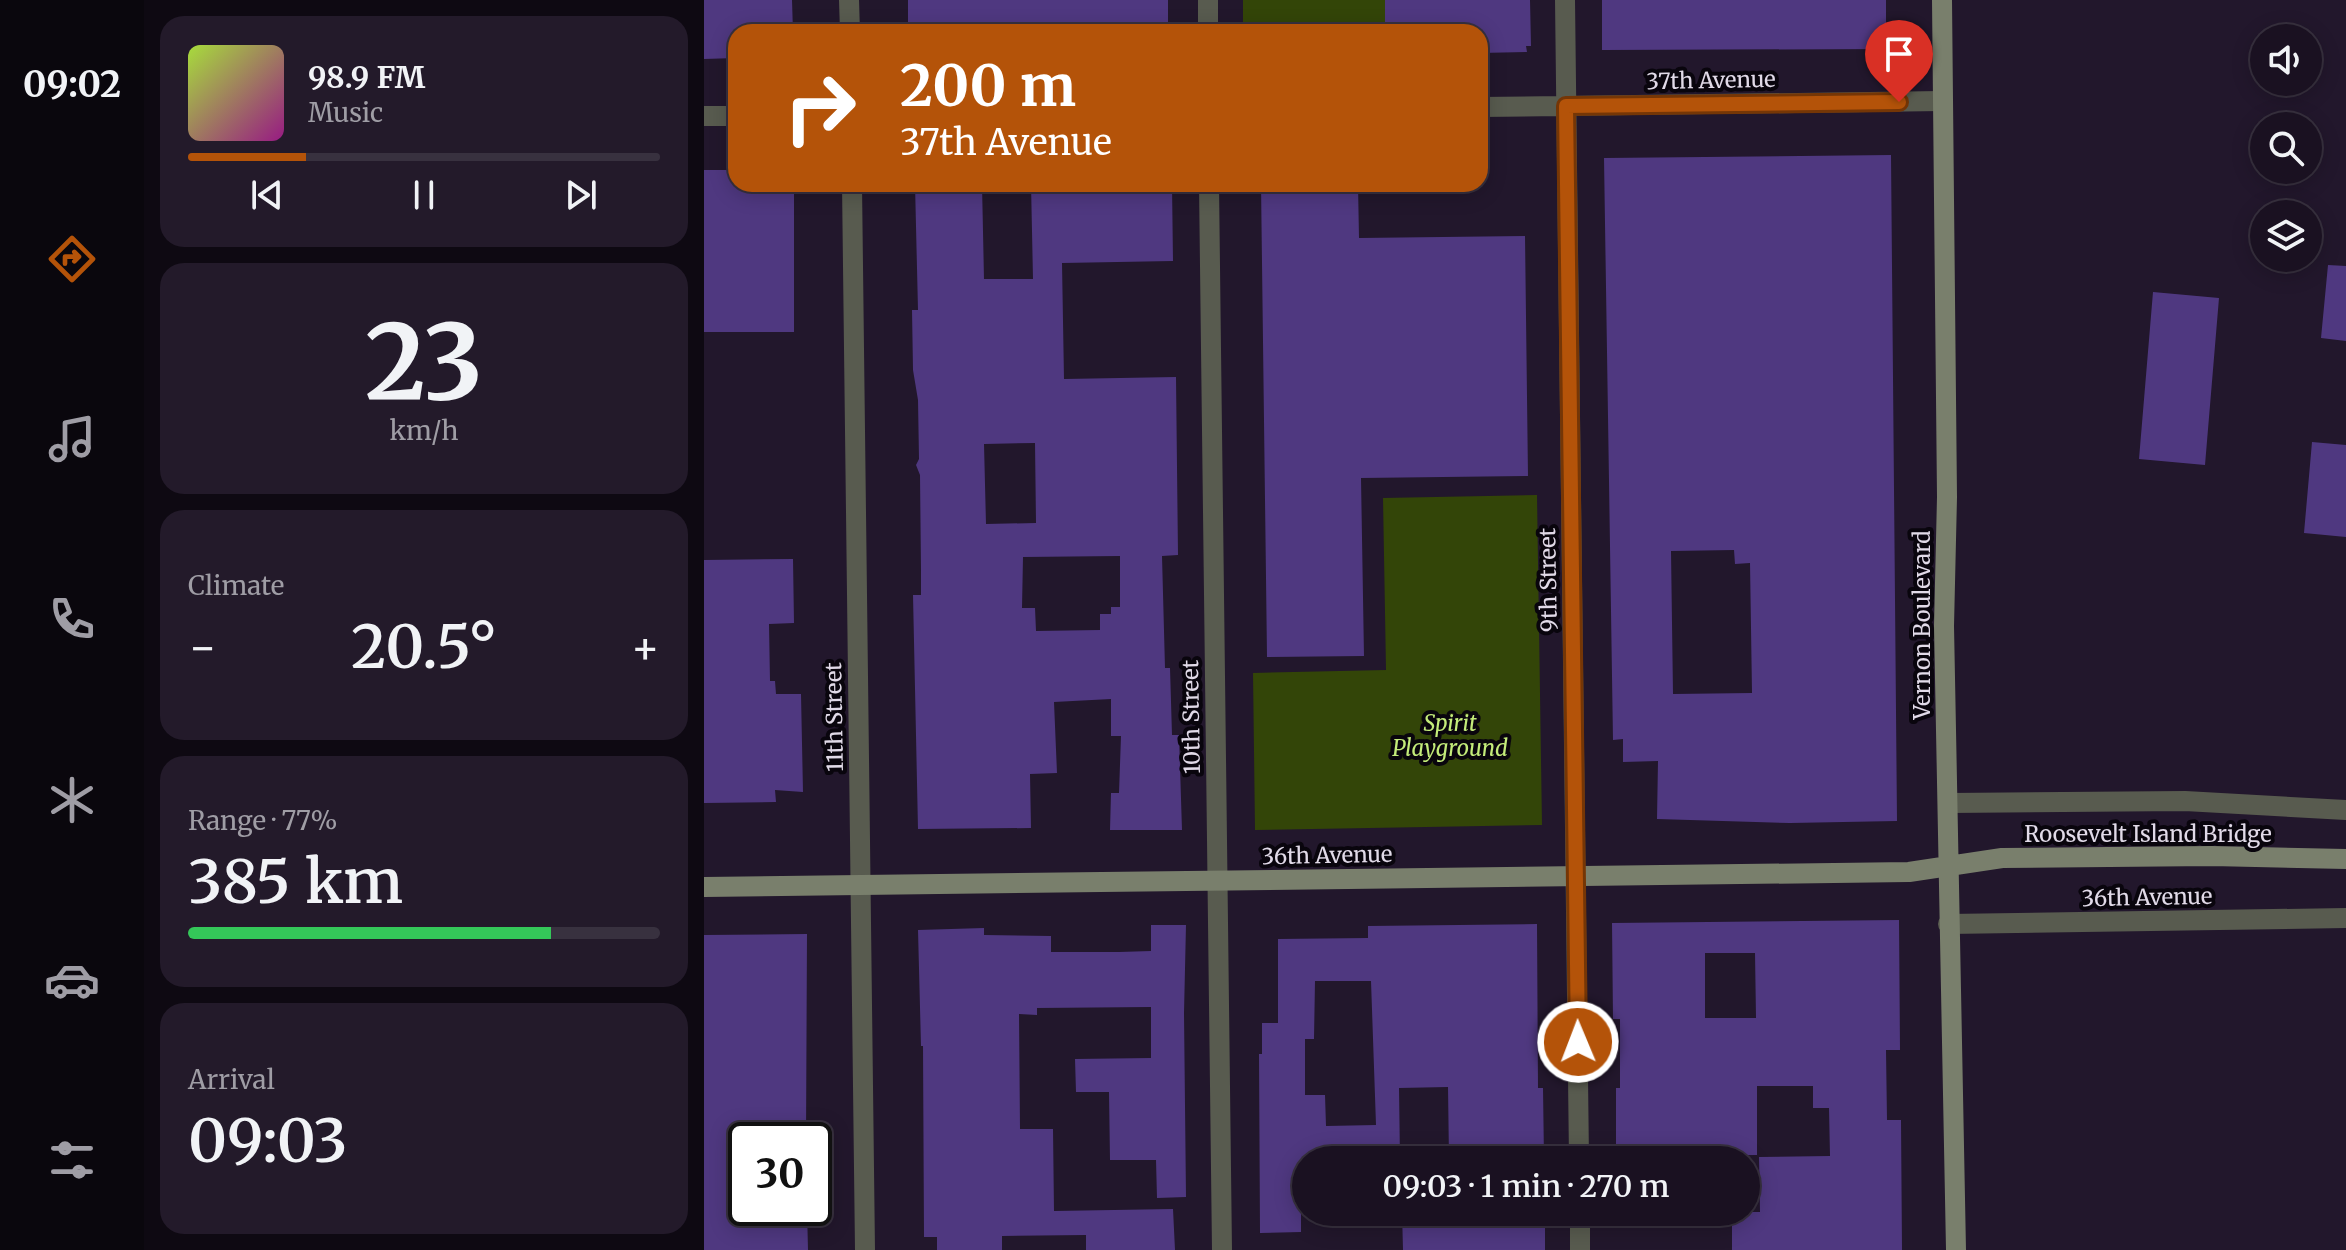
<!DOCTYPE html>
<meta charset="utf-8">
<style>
:root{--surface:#1a1121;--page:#231a2a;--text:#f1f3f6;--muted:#9f9da5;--line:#38313f;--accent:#b45309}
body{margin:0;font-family:Merriweather,serif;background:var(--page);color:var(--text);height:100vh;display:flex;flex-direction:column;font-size:30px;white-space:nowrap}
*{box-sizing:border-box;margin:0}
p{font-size:26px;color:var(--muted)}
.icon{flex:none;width:44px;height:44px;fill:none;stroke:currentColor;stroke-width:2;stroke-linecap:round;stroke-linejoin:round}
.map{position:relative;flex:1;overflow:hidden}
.sheet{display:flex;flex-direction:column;gap:16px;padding:16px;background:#0e0912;width:560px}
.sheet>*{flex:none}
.top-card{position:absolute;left:24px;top:24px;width:760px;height:168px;border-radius:24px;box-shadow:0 4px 20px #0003,0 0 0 2px var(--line);background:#b45309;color:#fff;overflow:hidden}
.buttons{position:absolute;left:1546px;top:24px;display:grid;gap:16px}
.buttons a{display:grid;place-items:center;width:72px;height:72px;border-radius:50%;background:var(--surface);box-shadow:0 4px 20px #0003,0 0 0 2px var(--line);font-size:40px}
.speed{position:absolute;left:24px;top:1122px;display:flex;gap:16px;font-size:40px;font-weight:700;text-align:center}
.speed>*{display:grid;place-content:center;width:104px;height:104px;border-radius:50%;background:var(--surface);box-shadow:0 4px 20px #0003,0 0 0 2px var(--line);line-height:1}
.speed .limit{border:4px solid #111;border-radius:12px;background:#fff;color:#111}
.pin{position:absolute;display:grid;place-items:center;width:68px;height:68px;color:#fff;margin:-82px -34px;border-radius:50% 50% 50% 0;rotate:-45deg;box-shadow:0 0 8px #0007}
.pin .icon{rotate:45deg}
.me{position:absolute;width:88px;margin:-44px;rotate:359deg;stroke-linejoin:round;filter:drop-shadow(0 0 6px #0008)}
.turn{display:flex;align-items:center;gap:28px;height:168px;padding:0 40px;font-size:36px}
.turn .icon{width:104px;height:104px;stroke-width:2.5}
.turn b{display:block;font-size:56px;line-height:68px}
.big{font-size:60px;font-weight:600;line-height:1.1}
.sheet .widget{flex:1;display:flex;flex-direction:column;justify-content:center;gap:12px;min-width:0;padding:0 28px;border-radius:24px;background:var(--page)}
.sheet .dial{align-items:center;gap:0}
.dial b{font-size:104px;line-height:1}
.song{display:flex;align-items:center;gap:24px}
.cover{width:96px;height:96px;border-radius:12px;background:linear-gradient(135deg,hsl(80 70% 55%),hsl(310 70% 35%))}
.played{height:8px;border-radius:4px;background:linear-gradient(90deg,var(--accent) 25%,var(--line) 25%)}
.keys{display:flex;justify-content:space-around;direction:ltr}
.heat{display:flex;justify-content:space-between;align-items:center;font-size:44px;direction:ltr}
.charge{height:12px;border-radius:6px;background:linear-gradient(90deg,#34c759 77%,var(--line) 0)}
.trip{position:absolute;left:588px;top:1146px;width:468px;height:80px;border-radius:40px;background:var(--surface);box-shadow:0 4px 20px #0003,0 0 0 2px var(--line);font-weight:600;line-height:80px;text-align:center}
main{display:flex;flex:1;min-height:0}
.menu{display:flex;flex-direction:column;width:144px;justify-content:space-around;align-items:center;background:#0a070d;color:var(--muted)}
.menu .icon{width:56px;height:56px}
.menu .on{color:var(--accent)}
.menu b{font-size:36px;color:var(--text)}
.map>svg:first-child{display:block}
</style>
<main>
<nav class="menu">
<b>09:02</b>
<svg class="icon on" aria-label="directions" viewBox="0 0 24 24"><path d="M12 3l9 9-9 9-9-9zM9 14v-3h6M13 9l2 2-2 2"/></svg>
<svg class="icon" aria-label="music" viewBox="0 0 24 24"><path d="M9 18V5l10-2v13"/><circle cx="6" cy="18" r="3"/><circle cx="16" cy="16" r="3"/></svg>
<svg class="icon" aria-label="phone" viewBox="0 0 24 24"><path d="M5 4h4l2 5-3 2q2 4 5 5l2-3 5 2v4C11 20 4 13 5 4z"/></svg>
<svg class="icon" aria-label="climate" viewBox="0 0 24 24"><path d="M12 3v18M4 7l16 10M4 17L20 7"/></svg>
<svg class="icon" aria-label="car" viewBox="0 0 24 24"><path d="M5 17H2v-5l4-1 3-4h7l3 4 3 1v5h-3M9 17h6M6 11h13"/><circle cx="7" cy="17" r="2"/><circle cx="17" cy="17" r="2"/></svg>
<svg class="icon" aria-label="filters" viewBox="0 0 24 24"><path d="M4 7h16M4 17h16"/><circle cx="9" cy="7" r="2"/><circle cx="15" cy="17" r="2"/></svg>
</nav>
<section class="sheet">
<div class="widget">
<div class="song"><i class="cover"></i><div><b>98.9 FM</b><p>Music</p></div></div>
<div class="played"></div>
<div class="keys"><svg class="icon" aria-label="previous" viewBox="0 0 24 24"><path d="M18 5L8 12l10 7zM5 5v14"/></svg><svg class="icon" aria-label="pause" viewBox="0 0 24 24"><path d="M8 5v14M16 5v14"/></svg><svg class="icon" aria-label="next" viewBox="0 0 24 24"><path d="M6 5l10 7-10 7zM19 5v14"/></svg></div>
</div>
<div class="widget dial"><b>23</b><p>km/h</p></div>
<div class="widget"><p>Climate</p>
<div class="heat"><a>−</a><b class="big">20.5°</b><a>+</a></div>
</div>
<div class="widget"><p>Range · 77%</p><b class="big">385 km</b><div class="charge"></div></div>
<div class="widget"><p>Arrival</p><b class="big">09:03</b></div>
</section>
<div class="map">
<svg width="1642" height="1250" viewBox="0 0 1642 1250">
<rect width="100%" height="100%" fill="#22172c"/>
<path fill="#334508" d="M 539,0 L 681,0 L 681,32 L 539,32 Z
M 833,495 L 838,825 L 551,830 L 549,673 L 682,670 L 679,498 Z"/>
<path fill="#4f3880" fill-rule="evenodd" d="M 0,0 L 88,0 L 89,32 L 32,32 L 32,58 L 0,59 Z
M 204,0 L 464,0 L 464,32 L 204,32 Z
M 681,0 L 826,0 L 827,46 L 822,46 L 823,52 L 776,53 L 776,32 L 681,32 Z
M 898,0 L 1182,0 L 1182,49 L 898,50 Z
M 1187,155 L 1193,821 L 1086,823 L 953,819 L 954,761 L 919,762 L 919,739 L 909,740 L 900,158 ZM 1030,550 L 1031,564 L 1046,563 L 1048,693 L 969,694 L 967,551 Z
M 0,170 L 32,170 L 32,184 L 90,184 L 90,332 L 0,332 Z
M 211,184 L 278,184 L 280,279 L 329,279 L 327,184 L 468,184 L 469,261 L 358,263 L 360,379 L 472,377 L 474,555 L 458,556 L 461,668 L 466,668 L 468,735 L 475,735 L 478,830 L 406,830 L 407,793 L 415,793 L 417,736 L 407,736 L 407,699 L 350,702 L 353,773 L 326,774 L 327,828 L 214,829 L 209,595 L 217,595 L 217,571 L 216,475 L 212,465 L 215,459 L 214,400 L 209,370 L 208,310 L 214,310 ZM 331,443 L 332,523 L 282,524 L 280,444 ZM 416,556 L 416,607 L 407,607 L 407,614 L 396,614 L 396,630 L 332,631 L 331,608 L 318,608 L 319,557 Z
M 557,184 L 654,184 L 655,238 L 821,236 L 824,476 L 657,478 L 660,656 L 563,657 Z
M 1624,265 L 1642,266 L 1642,341 L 1617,338 Z
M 1449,292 L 1515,298 L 1501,465 L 1435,459 Z
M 1608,442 L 1642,445 L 1642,537 L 1600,533 Z
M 89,559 L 90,623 L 65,624 L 66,681 L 71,681 L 72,694 L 97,694 L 99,792 L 71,790 L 72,802 L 0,803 L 0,560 Z
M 1195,920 L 1196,1050 L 1182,1050 L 1183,1120 L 1197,1120 L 1198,1250 L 1028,1250 L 1028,1212 L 1056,1212 L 1055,1157 L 1126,1156 L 1125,1108 L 1109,1108 L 1109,1086 L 1053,1086 L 1053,1155 L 946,1156 L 946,1160 L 912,1160 L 912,1088 L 916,1088 L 916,1019 L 909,1019 L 908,923 ZM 1001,953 L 1051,953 L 1052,1018 L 1001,1018 Z
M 833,924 L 834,1088 L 839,1088 L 840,1159 L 745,1160 L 744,1087 L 695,1088 L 696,1160 L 597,1162 L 597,1232 L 556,1233 L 555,1054 L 558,1054 L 558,1023 L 574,1023 L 574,939 L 664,938 L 664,926 ZM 611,981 L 667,981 L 672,1125 L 622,1126 L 621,1095 L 601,1095 L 601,1039 L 610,1039 Z
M 447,925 L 482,925 L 480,1013 L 482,1197 L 453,1198 L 452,1160 L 406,1160 L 405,1092 L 372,1092 L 371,1059 L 447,1058 L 447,1007 L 333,1008 L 333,1015 L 315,1014 L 316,1129 L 349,1129 L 350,1211 L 469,1209 L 471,1250 L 382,1250 L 382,1235 L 298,1236 L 298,1250 L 233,1250 L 233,1237 L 220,1237 L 219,1046 L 217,1046 L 214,930 L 280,928 L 280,935 L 347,936 L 347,952 L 415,952 L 447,951 Z
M 103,934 L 102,1140 L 42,1140 L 42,1208 L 103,1208 L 104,1250 L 0,1250 L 0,935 Z
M 698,1212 L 841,1212 L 841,1250 L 699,1250 Z"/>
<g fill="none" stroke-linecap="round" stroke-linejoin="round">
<path stroke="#585b4f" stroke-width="20" d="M 145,0 L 146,32
M 504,0 L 504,32
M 861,0 L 875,1160
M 776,107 L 1238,101
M 0,116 L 32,116
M 148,184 L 161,1250
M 505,184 L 518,1250
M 1245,803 L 1481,801 L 1642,810
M 1244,924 L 1642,918
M 876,1212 L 876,1250"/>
<path stroke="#797f6c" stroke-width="20" d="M 1238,0 L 1243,497 L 1240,626 L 1252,1250
M 0,887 L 1205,872 L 1298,858 L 1508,856 L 1642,859"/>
</g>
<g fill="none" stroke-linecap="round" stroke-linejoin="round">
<g stroke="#753606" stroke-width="20">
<path id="route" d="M 874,1042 L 862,106 L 1195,102"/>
</g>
<use href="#route" stroke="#b45309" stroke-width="14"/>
</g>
<g text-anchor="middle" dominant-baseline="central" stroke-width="8" stroke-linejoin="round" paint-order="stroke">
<g font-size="22" fill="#e1dae8" stroke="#09050d">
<text transform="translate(1007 80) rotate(-1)">37th Avenue</text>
<text transform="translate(844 580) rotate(-91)">9th Street</text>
<text transform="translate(1218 625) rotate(-90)">Vernon Boulevard</text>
<text transform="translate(130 717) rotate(-91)">11th Street</text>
<text transform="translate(487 717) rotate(-91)">10th Street</text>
<text x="1444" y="834">Roosevelt Island Bridge</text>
<text transform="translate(623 855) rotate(-1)">36th Avenue</text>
<text transform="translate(1443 897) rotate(-1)">36th Avenue</text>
</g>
<g font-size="22" font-style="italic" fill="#c4ec7a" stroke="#09050d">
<text x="746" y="723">Spirit<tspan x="746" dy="25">Playground</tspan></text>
</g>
</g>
</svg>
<div class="buttons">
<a><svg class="icon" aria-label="sound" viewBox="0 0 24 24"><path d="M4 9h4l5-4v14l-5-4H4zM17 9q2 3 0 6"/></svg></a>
<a><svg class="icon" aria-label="search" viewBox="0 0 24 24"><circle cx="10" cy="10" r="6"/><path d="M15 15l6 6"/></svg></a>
<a><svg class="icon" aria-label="layers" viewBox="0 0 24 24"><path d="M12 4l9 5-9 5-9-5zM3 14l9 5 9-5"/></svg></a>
</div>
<div class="speed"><div class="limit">30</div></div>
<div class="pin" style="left:1195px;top:102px;background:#d93025"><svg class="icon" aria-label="arrive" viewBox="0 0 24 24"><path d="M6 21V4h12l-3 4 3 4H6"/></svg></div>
<svg class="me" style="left:874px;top:1042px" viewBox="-20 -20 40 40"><circle r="17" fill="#b45309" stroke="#fff" stroke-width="3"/><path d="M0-11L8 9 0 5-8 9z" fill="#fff"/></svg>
<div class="trip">09:03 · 1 min · 270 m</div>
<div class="top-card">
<div class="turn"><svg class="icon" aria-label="right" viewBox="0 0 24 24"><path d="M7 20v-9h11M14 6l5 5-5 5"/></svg><div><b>200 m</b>37th Avenue</div></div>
</div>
</div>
</main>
